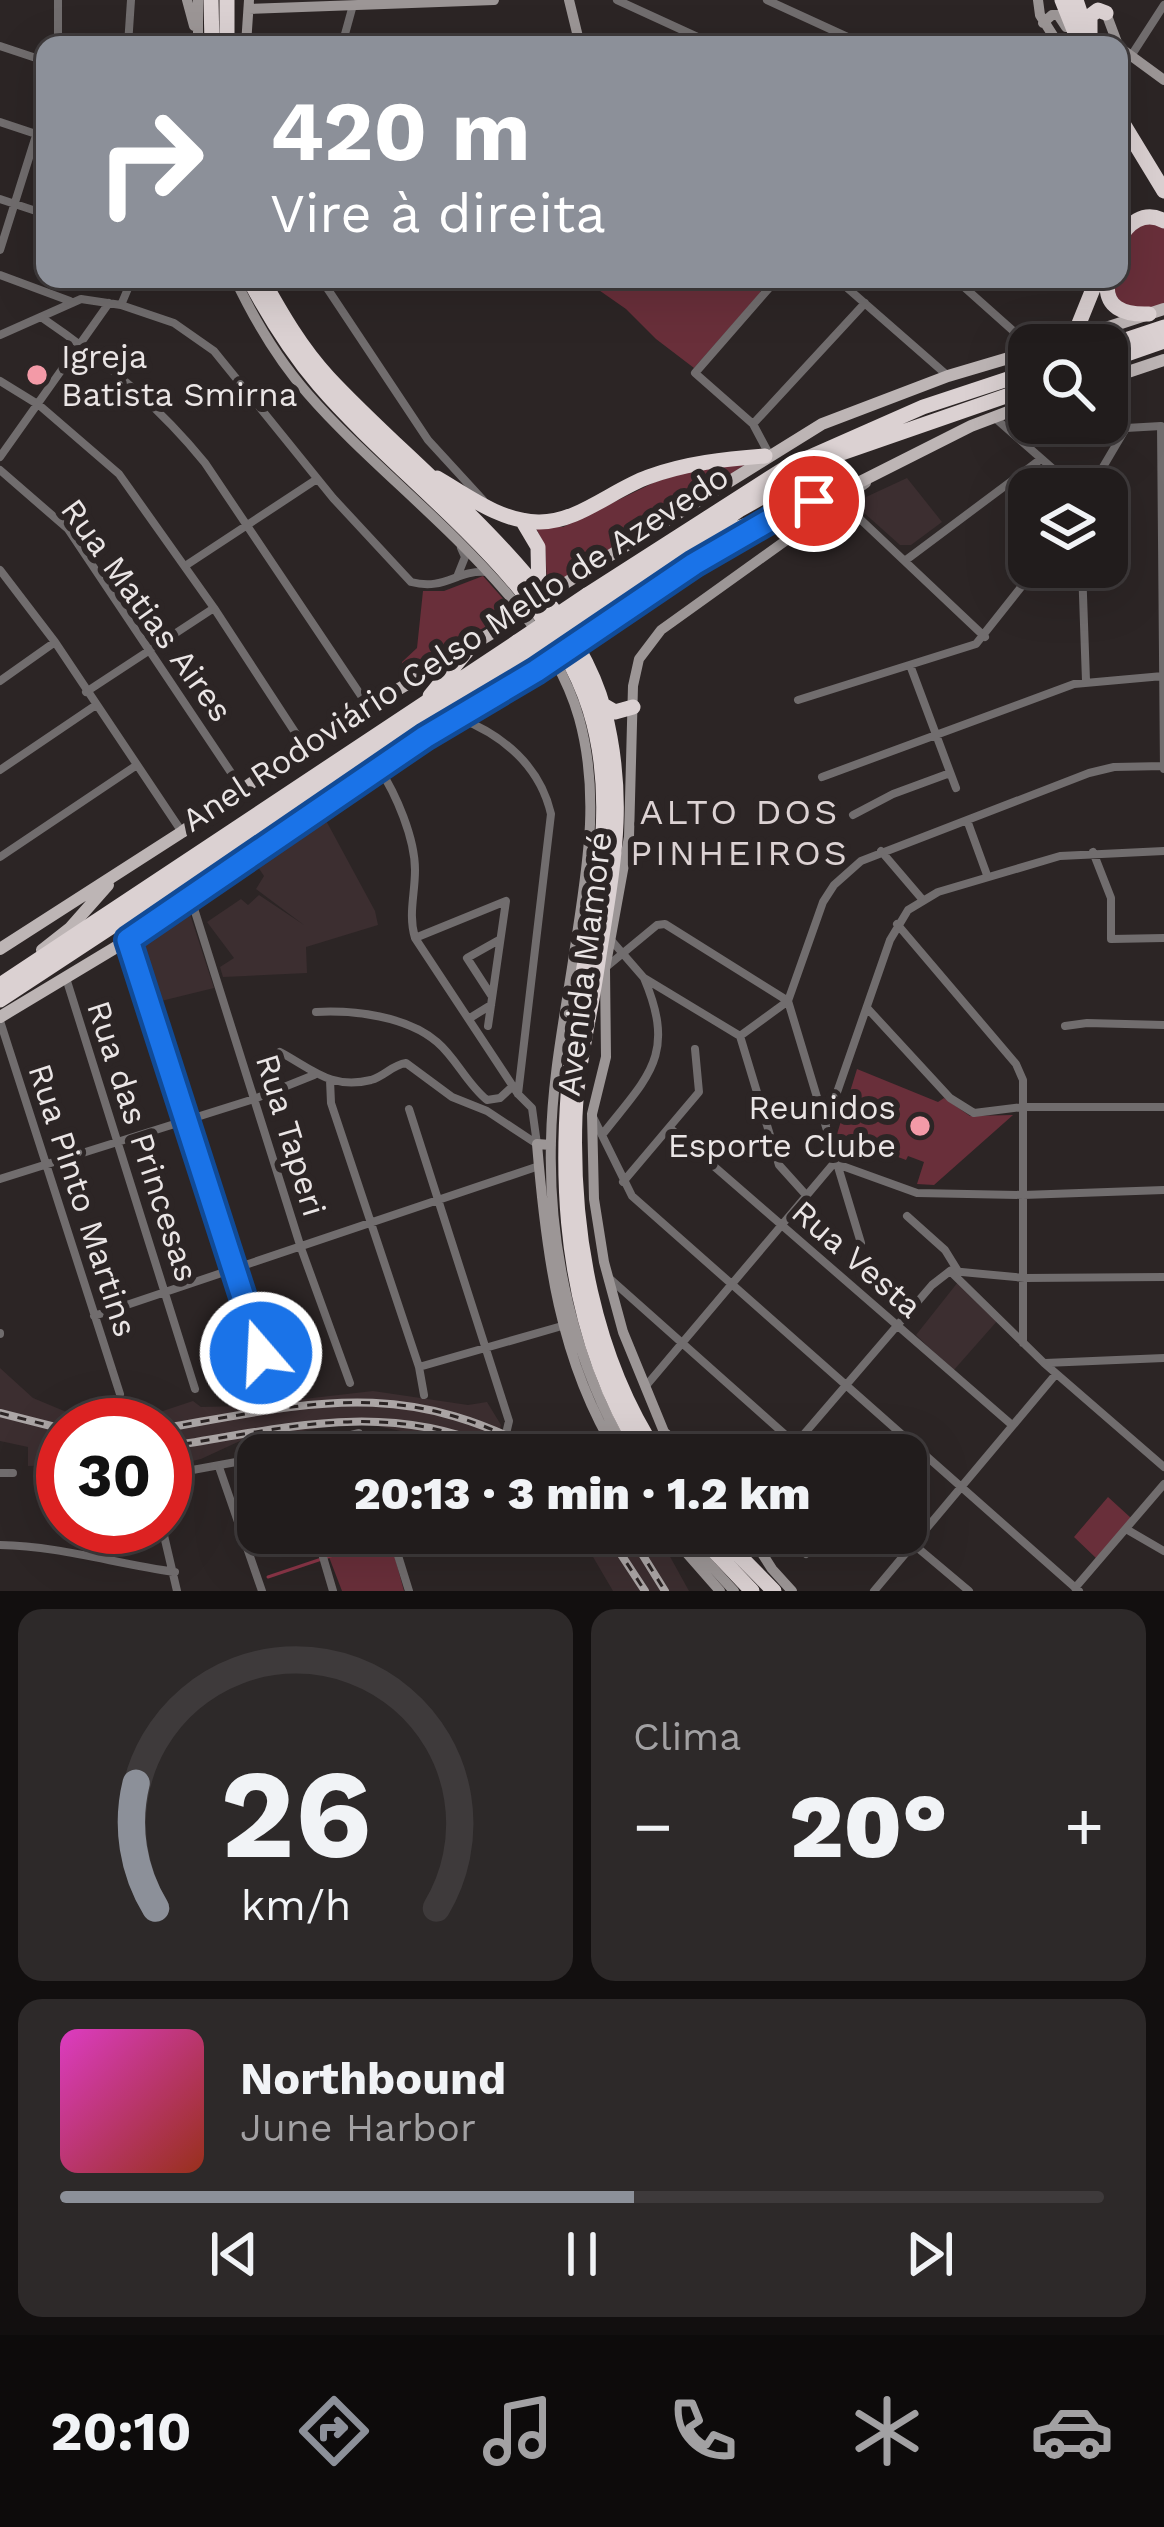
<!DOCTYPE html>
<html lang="pt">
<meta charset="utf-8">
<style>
:root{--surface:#211c1c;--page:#2d2929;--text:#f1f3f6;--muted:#a2a1a3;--line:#3e3a3b;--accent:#8c9099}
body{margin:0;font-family:"Work Sans",sans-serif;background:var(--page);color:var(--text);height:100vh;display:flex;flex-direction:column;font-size:45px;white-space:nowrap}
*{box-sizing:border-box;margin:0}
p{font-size:39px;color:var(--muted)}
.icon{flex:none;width:66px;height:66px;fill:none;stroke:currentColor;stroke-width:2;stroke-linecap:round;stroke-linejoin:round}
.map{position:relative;height:1591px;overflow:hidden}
.panel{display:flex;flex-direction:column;gap:18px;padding:18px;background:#120f0f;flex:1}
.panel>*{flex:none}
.guide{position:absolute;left:36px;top:36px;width:1092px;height:252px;border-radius:24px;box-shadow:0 12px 48px #0002,0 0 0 3px var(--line);background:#8c9099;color:#fff;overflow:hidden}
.controls{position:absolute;left:1008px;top:324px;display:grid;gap:24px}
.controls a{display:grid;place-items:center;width:120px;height:120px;border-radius:24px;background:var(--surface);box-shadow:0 12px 48px #0002,0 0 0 3px var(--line);font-size:60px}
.speed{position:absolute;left:36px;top:1398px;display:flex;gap:24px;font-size:60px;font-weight:700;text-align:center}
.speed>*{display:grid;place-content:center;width:156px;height:156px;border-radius:50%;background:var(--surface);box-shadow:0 12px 48px #0002,0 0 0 3px var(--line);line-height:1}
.speed .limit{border:18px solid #d22;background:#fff;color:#111}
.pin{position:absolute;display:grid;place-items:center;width:102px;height:102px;color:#fff;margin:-51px;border:6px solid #fff;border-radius:50%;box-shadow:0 3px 12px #0007}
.me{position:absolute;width:132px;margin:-66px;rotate:341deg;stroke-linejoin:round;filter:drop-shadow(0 0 9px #0008)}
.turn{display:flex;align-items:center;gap:42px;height:252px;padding:0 36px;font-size:54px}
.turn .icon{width:156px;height:156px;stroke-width:2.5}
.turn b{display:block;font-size:84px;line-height:102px}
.big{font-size:90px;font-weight:800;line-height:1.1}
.panel .tile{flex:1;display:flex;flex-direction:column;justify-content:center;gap:18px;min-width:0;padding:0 42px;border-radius:24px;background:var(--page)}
.panel .dial{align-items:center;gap:0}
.dial svg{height:312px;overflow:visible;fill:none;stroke:var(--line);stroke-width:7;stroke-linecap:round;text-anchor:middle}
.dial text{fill:var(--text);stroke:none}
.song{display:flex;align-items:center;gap:36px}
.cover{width:144px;height:144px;border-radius:18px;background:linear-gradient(135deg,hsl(310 70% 55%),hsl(10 70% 35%))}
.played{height:12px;border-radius:6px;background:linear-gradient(90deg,var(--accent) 55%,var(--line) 55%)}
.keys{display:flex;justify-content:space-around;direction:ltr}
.heat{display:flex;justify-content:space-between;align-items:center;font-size:66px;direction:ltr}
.panel .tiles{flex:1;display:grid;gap:18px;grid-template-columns:1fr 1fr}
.tile:last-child{grid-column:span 2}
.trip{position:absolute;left:237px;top:1434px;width:690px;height:120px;border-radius:24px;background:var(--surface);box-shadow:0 12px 48px #0002,0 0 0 3px var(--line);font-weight:800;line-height:120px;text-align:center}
.menu{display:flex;height:192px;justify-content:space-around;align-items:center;background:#0d0b0b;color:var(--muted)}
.menu .icon{width:84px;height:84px}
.menu .selected{color:var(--accent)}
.menu b{font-size:54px;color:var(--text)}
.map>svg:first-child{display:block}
</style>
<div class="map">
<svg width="1164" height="1591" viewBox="0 0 1164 1591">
<rect width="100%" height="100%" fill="#2c2525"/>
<path fill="#3c2e30" d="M 907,478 L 942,522 L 911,545 L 900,545 L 853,503 Z
M 323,815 L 375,911 L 378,925 L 306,947 L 307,973 L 223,977 L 220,967 L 234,958 L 207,922 L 241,899 L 248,905 L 259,895 L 304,925 L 256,889 L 264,876 L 254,861 Z
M 188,908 L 214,988 L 157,1002 L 138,942 Z
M 958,1282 L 998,1320 L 953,1371 L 916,1335 Z
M 0,1368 L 33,1398 L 88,1421 L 145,1417 L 193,1401 L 201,1407 L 242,1406 L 373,1391 L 468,1405 L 487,1402 L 501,1425 L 492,1455 L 467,1455 L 411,1433 L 367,1424 L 339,1425 L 240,1441 L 201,1459 L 165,1467 L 165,1425 L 63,1425 L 63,1465 L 28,1466 L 28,1447 L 0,1441 Z
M 579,1533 L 657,1533 L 689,1591 L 613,1591 Z"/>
<path fill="#692f3a" d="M 1136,223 L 1164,223 L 1164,304 L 1138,313 L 1119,306 L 1110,279 L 1119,279 L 1119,248 Z
M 583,279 L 746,279 L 761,292 L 694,368 L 656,339 L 626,309 Z
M 755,458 L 574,578 L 547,582 L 545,546 L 533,522 L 563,527 L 655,482 L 714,464 Z
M 483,576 L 513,610 L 401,678 L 402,662 L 417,648 L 423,591 L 444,591 Z
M 857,1069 L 938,1102 L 944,1098 L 970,1116 L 1013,1115 L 934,1185 L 917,1184 L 924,1162 L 908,1156 L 906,1160 L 837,1134 Z
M 1108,1497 L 1131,1518 L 1096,1558 L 1074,1537 Z
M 390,1539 L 404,1591 L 342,1591 L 329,1557 Z"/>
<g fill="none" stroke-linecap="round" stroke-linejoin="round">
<path stroke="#8a3547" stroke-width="3" d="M 268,1577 L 381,1539"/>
<path stroke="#716d6e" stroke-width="8" d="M 58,0 L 58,45
M 617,0 L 715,45
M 767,0 L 865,45
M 128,45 L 131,0
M 342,45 L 353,5
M 0,46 L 45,61
M 1131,56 L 1164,5
M 0,122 L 45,137
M 0,199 L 45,214
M 0,250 L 45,107
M 0,275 L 70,301
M 321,279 L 428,440 L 483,500
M 837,279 L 948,376
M 955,279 L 1020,337
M 1066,279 L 1074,286
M 121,305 L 132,279
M 41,317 C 103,359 158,405 205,463 L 364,700 L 362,707
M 0,335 L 81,299 L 121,305 L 174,323 L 214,351 L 333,498 L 411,582 C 445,591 456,570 486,572
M 0,381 L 39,405 L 119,474 L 214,608 L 304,746
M 995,418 L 1076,489
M 753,424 L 865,303
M 769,454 L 753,424 L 695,373 L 777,279
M 0,457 L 109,303
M 0,470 L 68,529 L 242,789
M 1090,489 L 1126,428 L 1161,426 L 1164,769
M 841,501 L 985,637
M 906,560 L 1041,459
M 185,566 L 317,479
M 1082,567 L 1086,681
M 0,570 L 55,642 L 182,832
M 457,577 L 465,557 L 461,548
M 910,665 L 956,788
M 0,681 L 55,642
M 86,692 L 214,608
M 798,700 L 976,644 L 1037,567
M 459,718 C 503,735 540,766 551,814 L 518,1094
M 0,770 L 96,705
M 822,777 L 1074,684 L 1163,676
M 853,815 L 893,794 L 950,773
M 967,820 L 987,875
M 881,851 L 922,899
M 1093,852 L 1111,898 L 1111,939 L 1164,938
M 0,857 L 137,765
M 191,899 L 301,1248 L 350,1383
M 897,924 L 1016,1064 L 1023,1080 L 1023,1343
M 415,938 L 506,901 L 488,1026
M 611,940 L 644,978 L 740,1036 L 779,1165 L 806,1195
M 128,941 L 275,1396
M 605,968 L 657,925 L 665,924 L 788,1001
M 66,978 L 195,1389
M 491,995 L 467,958 L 499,940
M 788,1001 L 861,1243
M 868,1009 L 950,1098 L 974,1113 L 1022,1107 L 1164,1107
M 316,1012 C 354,1010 407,1016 437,1042 C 456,1058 467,1084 487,1100 L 500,1098 L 513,1086
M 470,1018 L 491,1005
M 0,1021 L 120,1394
M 1065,1026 L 1087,1023 L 1164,1025
M 740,1036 L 788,1001 L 823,902 L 834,885 L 861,861 L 1089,773 L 1114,767 L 1164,766
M 280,1052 C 312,1069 331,1090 371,1080 C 385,1076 392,1065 406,1063 L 452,1097 L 487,1111 L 537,1144 L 532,1108 L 518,1094 L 415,938 C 408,914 415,895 415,870 C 415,838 396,794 379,768
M 330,1080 L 331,1103 L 419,1367 L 424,1395
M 409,1109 L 509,1421 L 501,1455
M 594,1119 L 632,1196 L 1079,1591
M 826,1124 L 890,940 L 908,910 L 938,892 L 1060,856 L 1164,851
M 671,1129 L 1012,1425
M 602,1135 C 648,1076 677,1056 644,978
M 0,1179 L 254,1099 L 314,1075
M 623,1182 L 699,1092 L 695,1049
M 907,1216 L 945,1250 L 958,1271
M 950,1271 L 1044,1363 L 1164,1467
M 951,1271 L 1025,1278 L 1164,1277
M 609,1278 L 808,1455
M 94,1316 L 539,1166
M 0,1333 L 0,1334
M 1045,1363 L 1164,1358
M 419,1367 L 562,1326
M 645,1387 L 834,1163 L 917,1193 L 1023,1195 L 1164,1190
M 440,1449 L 443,1455
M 273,1455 L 359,1433 L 368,1455
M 786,1455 L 932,1285 L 950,1271
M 219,1467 L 262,1591
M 0,1473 L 13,1473
M 165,1475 L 258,1458
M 162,1527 L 177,1591
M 1126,1529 L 1164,1551
M 316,1533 L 333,1591
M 391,1533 L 409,1591
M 781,1533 L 806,1554
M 900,1533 L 969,1591
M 0,1545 C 60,1546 116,1564 175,1572
M 1075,1588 L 1164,1484
M 874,1591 L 1056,1374"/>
<path stroke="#9c9696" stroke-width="10" d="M 187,0 L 194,26
M 569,0 L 580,45
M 1038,0 L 1040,15 L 1059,45
M 249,9 L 494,0
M 1106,13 L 1118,45
M 1043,23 L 1052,15 L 1058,15 L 1066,27
M 198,45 L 198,0
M 246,45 L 249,0
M 1119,47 L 1164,80
M 235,279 C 254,319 278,360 308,394 C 393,492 543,590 579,718 C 602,801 585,878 573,961 C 564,1020 552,1080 551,1141 C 548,1246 574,1365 629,1455
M 551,1145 L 537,1144 C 546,1253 559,1360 618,1455
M 689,1455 L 664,1432 L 623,1332 L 604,1262 L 594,1199 L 592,1114 L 606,1057 L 605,969 L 629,837 L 633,686 L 639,659 L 661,630 L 866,483
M 669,1533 L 720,1591
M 681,1533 L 734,1591
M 749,1533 L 772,1569 L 792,1591"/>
<path stroke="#bdb5b5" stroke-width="12" d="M 1066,341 L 1164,309
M 1107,379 L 1164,360
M 779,515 L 846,489 L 971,426 L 1029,404
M 564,584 L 822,424 L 948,376 L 1029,352
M 605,624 L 694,564 L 761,526
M 262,836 L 302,814
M 0,949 L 182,832 L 304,746 L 507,624
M 42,950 L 70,928 L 108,885
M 0,1017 L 128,940 L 425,737 L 536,671"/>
<path stroke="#dbd1d2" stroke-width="15" d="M 211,0 L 212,45
M 1062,0 L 1080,45
M 1076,0 L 1091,45
M 1090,34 L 1090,16 L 1098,10 L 1106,13
M 227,45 L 227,0
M 1119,117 L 1164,191
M 1119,148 L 1123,179 L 1119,205
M 1119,242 C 1126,223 1145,210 1164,221
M 249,279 C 269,317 291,352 319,385 C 406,486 549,579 590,710 C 618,800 597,889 582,979 C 555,1142 553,1309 643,1455
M 262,279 C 281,313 301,348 328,377 C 416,472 571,584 604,710 C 628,804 612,870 598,962 C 591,1012 577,1065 575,1116 C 571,1232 593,1357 658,1455
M 1108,279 C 1103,308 1124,315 1149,314
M 1060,343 L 1078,326 L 1097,279
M 1107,346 L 1164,327
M 1107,361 L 1164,341
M 437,478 C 468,496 500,521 538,522 C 577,523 612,490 648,477 C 686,463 725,459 765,456
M 522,520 L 538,547 L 539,593
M 709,538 L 782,513
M 587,595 L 787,467 L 923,407 L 1029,372
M 596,607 L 739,510 L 839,454 L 1029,388
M 430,696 L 470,647
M 603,705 L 615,712 L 633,707
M 0,985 L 517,642
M 0,1000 L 526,654
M 697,1533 L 752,1591
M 717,1533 L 774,1591"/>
<g stroke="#aca6a6" stroke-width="8">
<path id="rail" d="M 0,1413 L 63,1429
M 165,1428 C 315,1402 404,1377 545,1455
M 165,1447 C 278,1430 379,1400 489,1446
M 607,1533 L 645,1591
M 629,1533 L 665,1591"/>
</g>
<use href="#rail" stroke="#2c2525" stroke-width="3" stroke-dasharray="9" stroke-linecap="butt"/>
<path stroke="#bdb5b5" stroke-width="12" d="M 507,624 L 564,584
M 536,671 L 605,624"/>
<path stroke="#dbd1d2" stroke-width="15" d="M 517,642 L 587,595
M 526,654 L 596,607"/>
</g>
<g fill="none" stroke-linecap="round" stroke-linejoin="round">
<g stroke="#114b97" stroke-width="30">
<path id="route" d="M 261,1353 L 128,940 L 425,737 L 536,671 L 694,564 L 782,513 L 814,501"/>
</g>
<use href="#route" stroke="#1a73e8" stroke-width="21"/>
</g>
<g fill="#f39aa7" stroke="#2c2525" stroke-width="4.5">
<circle cx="37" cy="375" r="12"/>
<circle cx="920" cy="1126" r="12"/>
</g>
<g text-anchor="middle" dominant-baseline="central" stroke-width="12" stroke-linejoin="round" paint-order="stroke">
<g font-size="33" fill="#eae5e5" stroke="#2c2525" text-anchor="start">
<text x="61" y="356">Igreja<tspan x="61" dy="38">Batista Smirna</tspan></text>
<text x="896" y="1107" text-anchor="end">Reunidos<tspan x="896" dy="38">Esporte Clube</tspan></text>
</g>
<g font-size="33" fill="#eae5e5" stroke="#2c2525">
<text transform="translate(147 610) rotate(54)">Rua Matias Aires</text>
<text transform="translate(455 648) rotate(-33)">Anel Rodoviário Celso Mello de Azevedo</text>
<text transform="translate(584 964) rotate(-83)">Avenida Mamoré</text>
<text transform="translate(291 1135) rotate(73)">Rua Taperi</text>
<text transform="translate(143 1141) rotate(72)">Rua das Princesas</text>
<text transform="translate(83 1200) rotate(72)">Rua Pinto Martins</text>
<text transform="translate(857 1259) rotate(41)">Rua Vesta</text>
</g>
<g font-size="36" letter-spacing="3" fill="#dcd2d3" stroke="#2c2525">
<text x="740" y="812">ALTO DOS<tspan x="740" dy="41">PINHEIROS</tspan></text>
</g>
</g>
</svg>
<div class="controls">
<a><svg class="icon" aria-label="search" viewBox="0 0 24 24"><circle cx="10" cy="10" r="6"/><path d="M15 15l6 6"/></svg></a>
<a><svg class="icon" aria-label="layers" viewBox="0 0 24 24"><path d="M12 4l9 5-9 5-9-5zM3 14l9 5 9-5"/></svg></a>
</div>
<div class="speed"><div class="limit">30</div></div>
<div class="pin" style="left:814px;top:501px;background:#d93025"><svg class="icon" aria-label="arrive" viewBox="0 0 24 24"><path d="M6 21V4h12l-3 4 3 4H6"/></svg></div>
<svg class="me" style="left:261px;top:1353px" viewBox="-20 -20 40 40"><circle r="17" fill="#1a73e8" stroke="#fff" stroke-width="3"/><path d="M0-11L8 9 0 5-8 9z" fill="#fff"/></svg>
<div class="trip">20:13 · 3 min · 1.2 km</div>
<div class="guide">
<div class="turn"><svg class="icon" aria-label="right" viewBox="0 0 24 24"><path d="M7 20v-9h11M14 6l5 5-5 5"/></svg><div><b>420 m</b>Vire à direita</div></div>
</div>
</div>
<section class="panel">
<div class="tiles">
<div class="tile dial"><svg viewBox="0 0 100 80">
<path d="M14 69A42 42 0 1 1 86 69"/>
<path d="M14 69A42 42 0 0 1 9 37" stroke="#8c9099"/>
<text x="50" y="56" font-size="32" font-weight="700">26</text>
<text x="50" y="72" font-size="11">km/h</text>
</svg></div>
<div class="tile"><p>Clima</p>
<div class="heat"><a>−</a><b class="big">20°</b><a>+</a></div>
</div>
<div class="tile">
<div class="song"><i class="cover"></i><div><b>Northbound</b><p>June Harbor</p></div></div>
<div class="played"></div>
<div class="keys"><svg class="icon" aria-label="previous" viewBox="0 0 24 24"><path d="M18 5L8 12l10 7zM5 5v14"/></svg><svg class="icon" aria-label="pause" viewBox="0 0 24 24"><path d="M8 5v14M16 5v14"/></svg><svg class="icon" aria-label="next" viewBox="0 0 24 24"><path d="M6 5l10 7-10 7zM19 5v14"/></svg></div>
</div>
</div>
</section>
<nav class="menu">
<b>20:10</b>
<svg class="icon selected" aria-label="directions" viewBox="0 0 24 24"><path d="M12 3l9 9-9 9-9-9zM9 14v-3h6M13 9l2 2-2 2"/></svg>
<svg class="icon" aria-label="music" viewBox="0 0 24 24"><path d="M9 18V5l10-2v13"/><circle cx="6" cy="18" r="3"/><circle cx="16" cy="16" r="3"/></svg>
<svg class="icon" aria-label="phone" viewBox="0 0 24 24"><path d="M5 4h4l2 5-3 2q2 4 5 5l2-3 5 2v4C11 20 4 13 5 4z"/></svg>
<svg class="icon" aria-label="climate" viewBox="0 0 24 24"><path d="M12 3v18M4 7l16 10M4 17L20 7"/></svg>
<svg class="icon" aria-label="car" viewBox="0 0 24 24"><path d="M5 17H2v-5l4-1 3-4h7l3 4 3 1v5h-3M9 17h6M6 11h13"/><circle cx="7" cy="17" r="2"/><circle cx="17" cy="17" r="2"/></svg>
</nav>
